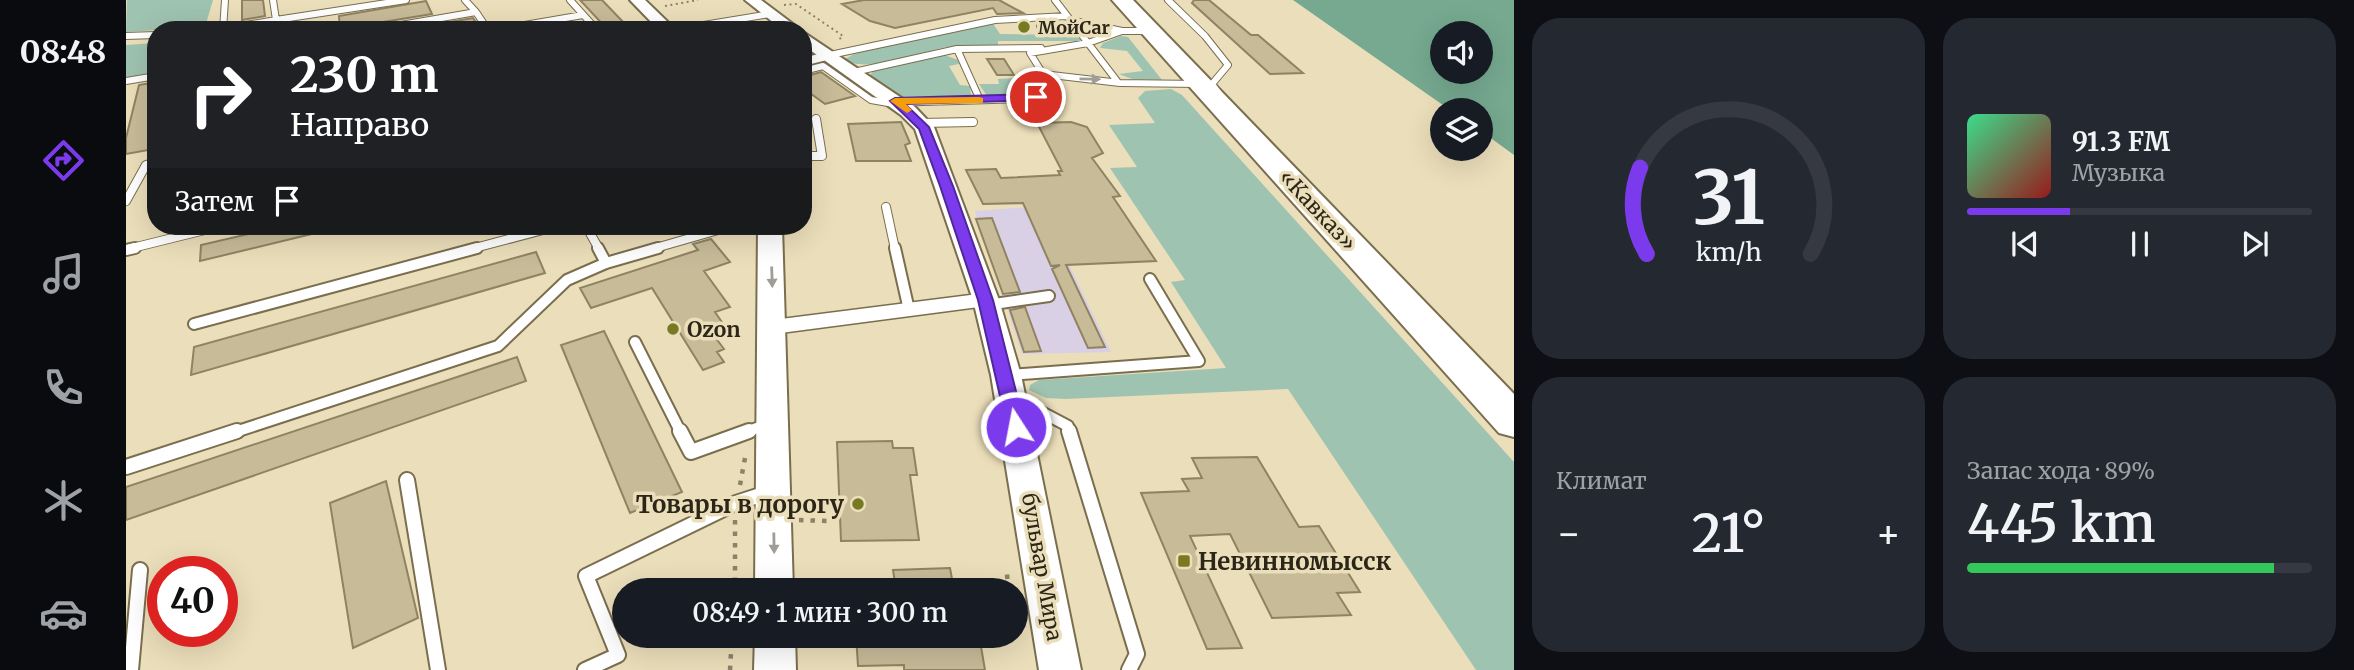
<!DOCTYPE html>
<html lang="ru">
<meta charset="utf-8">
<style>
:root{--surface:#171b24;--page:#242831;--text:#f1f3f6;--muted:#9ea1a6;--line:#363941;--accent:#7c3aed}
body{margin:0;font-family:Merriweather,serif;background:var(--page);color:var(--text);height:100vh;display:flex;flex-direction:column;font-size:26px;white-space:nowrap}
*{box-sizing:border-box;margin:0}
p{font-size:23px;color:var(--muted)}
.icon{flex:none;width:38px;height:38px;fill:none;stroke:currentColor;stroke-width:2;stroke-linecap:round;stroke-linejoin:round}
.map{position:relative;flex:1;overflow:hidden}
.details{display:flex;flex-direction:column;gap:18px;padding:18px;background:#0d0f14;width:840px}
.details>*{flex:none}
.banner{position:absolute;left:21px;top:21px;width:665px;height:214px;border-radius:28px;box-shadow:0 7px 28px #0002;background:#202124;color:#fff;overflow:hidden}
.tools{position:absolute;left:1304px;top:21px;display:grid;gap:14px}
.tools a{display:grid;place-items:center;width:63px;height:63px;border-radius:50%;background:var(--surface);box-shadow:0 7px 28px #0002;font-size:35px}
.speed{position:absolute;left:21px;top:556px;display:flex;gap:14px;font-size:35px;font-weight:700;text-align:center}
.speed>*{display:grid;place-content:center;width:91px;height:91px;border-radius:50%;background:var(--surface);box-shadow:0 7px 28px #0002;line-height:1}
.speed .limit{border:10px solid #d22;background:#fff;color:#111}
.pin{position:absolute;display:grid;place-items:center;width:60px;height:60px;color:#fff;margin:-30px;border:4px solid #fff;border-radius:50%;box-shadow:0 2px 7px #0007}
.me{position:absolute;width:77px;margin:-38px;rotate:349deg;stroke-linejoin:round;filter:drop-shadow(0 0 5px #0008)}
.turn{display:flex;align-items:center;gap:24px;height:147px;padding:0 28px;font-size:32px}
.turn .icon{width:91px;height:91px;stroke-width:2.5}
.turn b{display:block;font-size:49px;line-height:60px}
.then{display:flex;align-items:center;height:66px;padding:0 28px;background:#0003;gap:14px;font-size:26px}
.big{font-size:52px;font-weight:600;line-height:1.1}
.details .widget{flex:1;display:flex;flex-direction:column;justify-content:center;gap:10px;min-width:0;padding:0 24px;border-radius:28px;background:var(--page)}
.details .dial{align-items:center;gap:0}
.dial svg{height:182px;overflow:visible;fill:none;stroke:var(--line);stroke-width:7;stroke-linecap:round;text-anchor:middle}
.dial text{fill:var(--text);stroke:none}
.song{display:flex;align-items:center;gap:21px}
.cover{width:84px;height:84px;border-radius:10px;background:linear-gradient(135deg,hsl(150 70% 55%),hsl(0 70% 35%))}
.played{height:7px;border-radius:4px;background:linear-gradient(90deg,var(--accent) 30%,var(--line) 30%)}
.keys{display:flex;justify-content:space-around;direction:ltr}
.heat{display:flex;justify-content:space-between;align-items:center;font-size:38px;direction:ltr}
.charge{height:10px;border-radius:5px;background:linear-gradient(90deg,#34c759 89%,var(--line) 0)}
.details .tiles{flex:1;display:grid;gap:18px;grid-template-columns:repeat(2,1fr)}
.trip{position:absolute;left:486px;top:578px;width:416px;height:70px;border-radius:35px;background:var(--surface);box-shadow:0 7px 28px #0002;font-weight:600;line-height:70px;text-align:center}
main{display:flex;flex:1;min-height:0}
.menu{display:flex;flex-direction:column;width:126px;justify-content:space-around;align-items:center;background:#090b0e;color:var(--muted)}
.menu .icon{width:49px;height:49px}
.menu .selected{color:var(--accent)}
.menu b{font-size:32px;color:var(--text)}
.map>svg:first-child{display:block}
</style>
<main>
<nav class="menu">
<b>08:48</b>
<svg class="icon selected" aria-label="directions" viewBox="0 0 24 24"><path d="M12 3l9 9-9 9-9-9zM9 14v-3h6M13 9l2 2-2 2"/></svg>
<svg class="icon" aria-label="music" viewBox="0 0 24 24"><path d="M9 18V5l10-2v13"/><circle cx="6" cy="18" r="3"/><circle cx="16" cy="16" r="3"/></svg>
<svg class="icon" aria-label="phone" viewBox="0 0 24 24"><path d="M5 4h4l2 5-3 2q2 4 5 5l2-3 5 2v4C11 20 4 13 5 4z"/></svg>
<svg class="icon" aria-label="climate" viewBox="0 0 24 24"><path d="M12 3v18M4 7l16 10M4 17L20 7"/></svg>
<svg class="icon" aria-label="car" viewBox="0 0 24 24"><path d="M5 17H2v-5l4-1 3-4h7l3 4 3 1v5h-3M9 17h6M6 11h13"/><circle cx="7" cy="17" r="2"/><circle cx="17" cy="17" r="2"/></svg>
</nav>
<div class="map">
<svg width="1388" height="670" viewBox="0 0 1388 670">
<rect width="100%" height="100%" fill="#ebdeba"/>
<path fill="#dad0e5" d="M 915,206 L 985,352 L 896,354 L 849,211 Z"/>
<path fill="#9fc3b1" d="M 1,0 L 87,0 L 79,27 L 0,32 Z
M 866,22 L 874,34 L 952,35 L 955,41 L 872,41 L 872,45 C 855,45 838,45 821,47 C 798,51 735,75 719,59 L 730,53 Z
M 995,36 L 1002,37 L 1036,80 L 1006,79 L 993,74 L 1017,71 L 1001,51 L 974,48 L 977,43 Z
M 30,43 L 30,67 L 19,77 L 0,78 L 0,45 Z
M 816,54 L 832,60 L 833,64 L 823,66 L 834,85 L 844,86 L 845,96 L 781,99 L 771,96 L 743,77 L 747,71 Z
M 891,78 L 899,92 L 893,96 L 861,96 L 853,84 L 873,84 L 872,79 Z
M 1045,89 L 1056,95 L 1388,462 L 1388,670 L 1350,670 L 1162,389 L 939,399 L 920,398 L 903,390 L 904,385 L 913,380 L 1100,368 L 1045,282 L 1059,280 L 984,168 L 1011,167 L 983,125 L 1029,123 L 1012,98 L 1019,91 Z"/>
<path fill="#76a990" fill-rule="evenodd" d="M 1167,0 L 1388,0 L 1388,155 L 1355,131 L 1354,110 L 1324,110 ZM 1316,33 L 1354,33 L 1354,72 L 1316,72 Z"/>
<path fill="#c7bb98" stroke="#8f8362" stroke-width="2" d="M 116,0 L 137,0 L 139,16 L 116,20 Z
M 454,0 L 476,0 L 501,26 L 481,29 Z
M 738,0 L 873,0 L 897,13 L 871,14 L 867,8 L 769,28 L 744,21 L 716,4 Z
M 1068,0 L 1083,0 L 1125,35 L 1132,35 L 1177,73 L 1144,74 L 1066,3 Z
M 300,1 L 306,14 L 245,24 L 240,30 L 214,30 L 213,16 Z
M 347,18 L 355,30 L 324,30 L 323,22 Z
M 861,59 L 878,59 L 888,75 L 871,75 Z
M 695,72 L 729,96 L 699,104 L 677,88 L 677,77 Z
M 30,82 L 28,149 L 0,154 L 0,138 L 13,85 Z
M 775,122 L 784,143 L 779,145 L 785,161 L 730,161 L 722,124 Z
M 945,122 L 961,127 L 977,153 L 966,158 L 994,196 L 987,197 L 1030,261 L 940,265 L 979,347 L 962,348 L 926,269 L 934,265 L 925,266 L 897,203 L 857,204 L 840,170 L 870,169 L 875,178 L 934,175 L 932,171 L 936,171 L 911,123 Z
M 866,218 L 894,292 L 877,294 L 850,219 Z
M 157,226 L 193,226 L 194,232 L 74,261 L 75,245 Z
M 585,239 L 604,262 L 578,271 L 604,307 L 589,312 L 600,328 L 586,333 L 598,349 L 591,352 L 598,362 L 577,370 L 526,288 L 465,308 L 454,288 L 572,250 L 567,244 Z
M 410,252 L 419,273 L 65,375 L 68,347 Z
M 899,307 L 915,351 L 898,352 L 884,310 Z
M 478,331 L 556,492 L 504,513 L 435,345 Z
M 391,357 L 400,381 L 0,520 L 0,487 Z
M 766,441 L 767,448 L 787,448 L 791,475 L 784,475 L 793,540 L 715,541 L 711,442 Z
M 1131,457 L 1173,527 L 1193,526 L 1234,592 L 1211,593 L 1225,615 L 1146,618 L 1104,534 L 1064,536 L 1116,648 L 1081,649 L 1015,493 L 1063,491 L 1056,479 L 1076,478 L 1066,458 Z
M 260,481 L 292,618 L 227,648 L 204,503 Z
M 824,568 L 828,590 L 770,590 L 767,570 Z
M 730,635 L 853,635 L 859,670 L 778,670 L 778,665 L 732,666 Z"/>
<g fill="none" stroke-linecap="round" stroke-linejoin="round">
<g stroke="#7a6e4e" stroke-width="8">
<path id="service-far3" d="M 339,0 L 350,12
M 444,0 L 471,30
M 929,0 L 991,81
M 1042,0 L 1079,36 L 1102,65 L 1086,84 L 1094,95
M 150,20 L 280,0
M 944,20 L 996,31 L 1024,31
M 914,26 L 948,25
M 91,30 L 150,20 L 147,0
M 97,30 L 99,0
M 246,30 L 350,12 L 362,30
M 369,30 L 457,15
M 547,30 L 644,14
M 996,31 L 962,43 L 904,53 L 917,74 L 994,83 L 1073,84
M 0,36 L 30,35
M 831,49 L 854,100
M 704,55 L 869,20 L 941,16
M 677,71 L 697,66 L 745,100 L 762,103 L 905,99 L 911,95 L 906,77 L 917,74
M 728,72 L 831,49 L 915,48
M 0,81 L 30,76"/>
</g>
<g stroke="#7a6e4e" stroke-width="10">
<path id="service-far2" d="M 795,123 L 847,122
M 677,156 L 696,156 L 690,119
M 0,201 L 20,165 L 30,162
M 760,207 L 769,249
M 460,226 L 473,249
M 2,249 L 95,226
M 345,249 L 432,226
M 526,249 L 606,226"/>
</g>
<g stroke="#7a6e4e" stroke-width="14">
<path id="service-far1" d="M 472,248 L 480,263
M 769,248 L 783,310
M 0,250 L 9,248
M 861,305 L 923,296
M 68,324 L 351,248
M 509,342 L 555,433
M 883,375 L 1073,361 L 1024,279
M 888,403 L 904,406 L 942,426 L 944,433
M 106,433 L 372,346 L 441,280 L 480,263 L 532,248
M 618,433 L 641,424"/>
</g>
<g stroke="#7a6e4e" stroke-width="18">
<path id="service" d="M 554,431 L 565,452 L 623,431
M 943,431 L 1011,654 L 1003,670
M 0,467 L 111,431
M 281,480 L 312,670
M 5,670 L 14,570
M 459,670 L 492,655 L 460,576 L 610,503 L 644,492"/>
</g>
<g stroke="#7a6e4e" stroke-width="3">
<path id="minor" d="M 704,51 L 711,55 L 709,58 L 677,66 L 677,58 Z
M 860,293 L 871,300 L 868,305 L 647,334 L 639,332 L 636,327 L 639,322 L 647,320 Z"/>
</g>
<g stroke="#7a6e4e" stroke-width="4">
<path id="tertiary" d="M 504,0 L 519,0 L 550,30 L 533,30 Z
M 619,0 L 635,0 L 675,30 L 657,30 Z
M 677,32 L 789,107 L 808,127 L 873,300 L 895,375 L 955,670 L 913,670 L 865,375 L 847,300 L 789,129 L 775,115 L 677,45 Z
M 632,226 L 656,226 L 667,590 L 629,590 Z
M 629,635 L 669,635 L 670,670 L 628,670 Z"/>
</g>
<g stroke="#7a6e4e" stroke-width="4">
<path id="trunk" d="M 986,0 L 1007,0 L 1388,394 L 1388,437 L 1373,433 Z"/>
</g>
<path stroke="#8b8269" stroke-width="2" stroke-dasharray="2 3.5" stroke-linecap="butt" d="M 658,5 L 670,4 L 717,36 L 711,41
M 539,6 L 572,0"/>
<path stroke="#8b8269" stroke-width="4.5" stroke-dasharray="4.5 7" stroke-linecap="butt" d="M 614,485 L 619,458
M 609,520 L 609,590
M 673,520 L 703,521
M 879,577 L 889,576
M 604,670 L 606,635"/>
<use href="#service-far3" stroke="#fff" stroke-width="6"/>
<use href="#service-far2" stroke="#fff" stroke-width="8"/>
<use href="#service-far1" stroke="#fff" stroke-width="10"/>
<use href="#service" stroke="#fff" stroke-width="14"/>
<use href="#minor" fill="#fff" fill-rule="evenodd"/>
<use href="#tertiary" fill="#fff" fill-rule="evenodd"/>
<use href="#trunk" fill="#fff" fill-rule="evenodd"/>
</g>
<defs><path id="oneway-solid" d="M-6-.8H1V-3.2L6.5 0L1 3.2V.8H-6Z" transform="scale(1.75)"/></defs>
<g fill="#a09d97">
<use href="#oneway-solid" transform="translate(964 79) rotate(1)"/>
<use href="#oneway-solid" transform="translate(646 277) rotate(88)"/>
<use href="#oneway-solid" transform="translate(648 543) rotate(89)"/>
</g>
<path fill="#7c3aed" stroke="#51269a" stroke-width="2" d="M 910,94 L 914,95 L 914,100 L 779,104 L 803,127 L 827,186 L 867,300 L 899,427 L 890,434 L 881,427 L 852,300 L 814,186 L 793,129 L 764,101 L 769,98 Z"/>
<path fill="#f59e0b" d="M 853,97 L 857,98 L 857,103 L 780,104 L 786,110 L 781,113 L 764,101 L 769,98 Z"/>
<g fill="#787a23" stroke="#ebdeba" stroke-width="2.5">
<circle cx="898" cy="27" r="7"/>
<circle cx="547" cy="329" r="7"/>
<circle cx="732" cy="504" r="7"/>
<rect x="1051" y="554" width="14" height="14" rx="3.5"/>
</g>
<g text-anchor="middle" dominant-baseline="central" stroke-width="7" stroke-linejoin="round" paint-order="stroke">
<g font-size="18" font-weight="bold" fill="#2b2618" stroke="#ebdeba" text-anchor="start">
<text x="912" y="27">МойCar</text>
</g>
<g font-size="21" fill="#2b2618" stroke="#ebdeba">
<text transform="translate(1192 210) rotate(47)">«Кавказ»</text>
<text transform="translate(916 567) rotate(80)">бульвар Мира</text>
</g>
<g font-size="21" font-weight="bold" fill="#2b2618" stroke="#ebdeba" text-anchor="start">
<text x="561" y="329">Ozon</text>
</g>
<g font-size="24" font-weight="bold" fill="#2b2618" stroke="#ebdeba" text-anchor="end">
<text x="718" y="504">Товары в дорогу</text>
<text x="1072" y="561" text-anchor="start">Невинномысск</text>
</g>
</g>
</svg>
<div class="tools">
<a><svg class="icon" aria-label="sound" viewBox="0 0 24 24"><path d="M4 9h4l5-4v14l-5-4H4zM17 9q2 3 0 6"/></svg></a>
<a><svg class="icon" aria-label="layers" viewBox="0 0 24 24"><path d="M12 4l9 5-9 5-9-5zM3 14l9 5 9-5"/></svg></a>
</div>
<div class="speed"><div class="limit">40</div></div>
<div class="pin" style="left:910px;top:97px;background:#d93025"><svg class="icon" aria-label="arrive" viewBox="0 0 24 24"><path d="M6 21V4h12l-3 4 3 4H6"/></svg></div>
<svg class="me" style="left:890px;top:427px" viewBox="-20 -20 40 40"><circle r="17" fill="#7c3aed" stroke="#fff" stroke-width="3"/><path d="M0-11L8 9 0 5-8 9z" fill="#fff"/></svg>
<div class="trip">08:49 · 1 мин · 300 m</div>
<div class="banner">
<div class="turn"><svg class="icon" aria-label="right" viewBox="0 0 24 24"><path d="M7 20v-9h11M14 6l5 5-5 5"/></svg><div><b>230 m</b>Направо</div></div>
<div class="then">Затем<svg class="icon" aria-label="arrive" viewBox="0 0 24 24"><path d="M6 21V4h12l-3 4 3 4H6"/></svg></div>
</div>
</div>
<section class="details">
<div class="tiles">
<div class="widget dial"><svg viewBox="0 0 100 80">
<path d="M14 69A42 42 0 1 1 86 69"/>
<path d="M14 69A42 42 0 0 1 11 31" stroke="#7c3aed"/>
<text x="50" y="56" font-size="32" font-weight="700">31</text>
<text x="50" y="72" font-size="11">km/h</text>
</svg></div>
<div class="widget">
<div class="song"><i class="cover"></i><div><b>91.3 FM</b><p>Музыка</p></div></div>
<div class="played"></div>
<div class="keys"><svg class="icon" aria-label="previous" viewBox="0 0 24 24"><path d="M18 5L8 12l10 7zM5 5v14"/></svg><svg class="icon" aria-label="pause" viewBox="0 0 24 24"><path d="M8 5v14M16 5v14"/></svg><svg class="icon" aria-label="next" viewBox="0 0 24 24"><path d="M6 5l10 7-10 7zM19 5v14"/></svg></div>
</div>
<div class="widget"><p>Климат</p>
<div class="heat"><a>−</a><b class="big">21°</b><a>+</a></div>
</div>
<div class="widget"><p>Запас хода · 89%</p><b class="big">445 km</b><div class="charge"></div></div>
</div>
</section>
</main>
